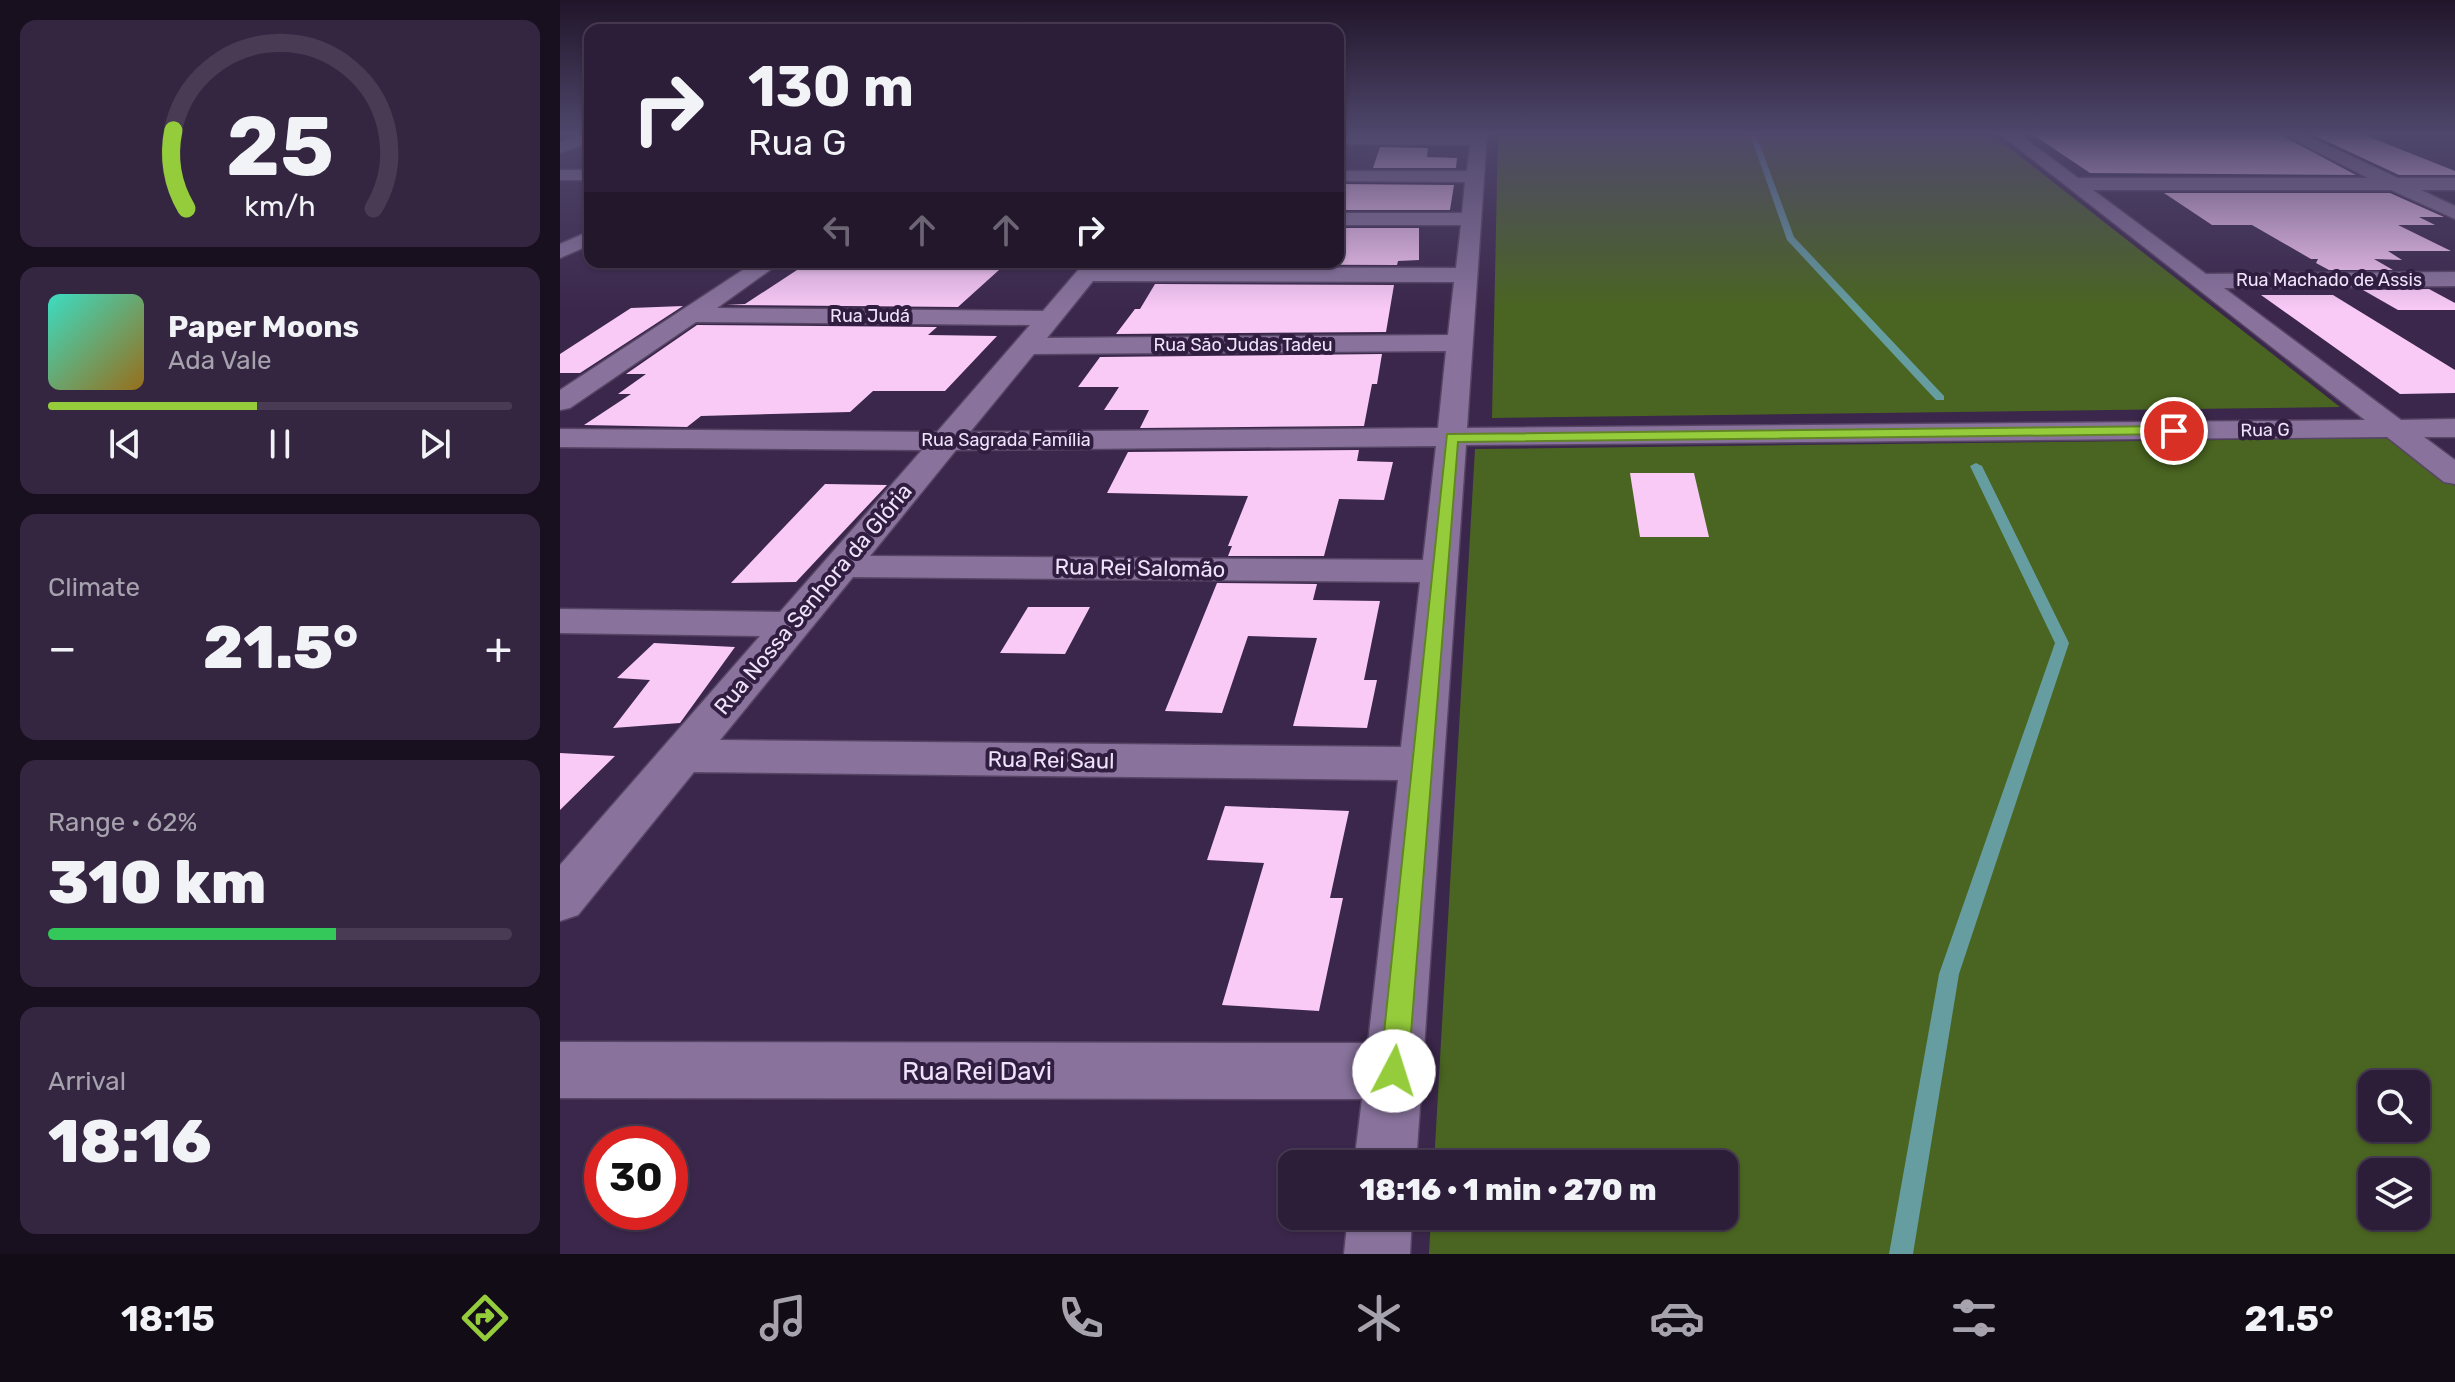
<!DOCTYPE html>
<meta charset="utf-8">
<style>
:root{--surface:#2c1d38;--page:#342640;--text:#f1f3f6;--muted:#a6a2ae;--line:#483b53;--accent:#95cc3b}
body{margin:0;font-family:Rubik,sans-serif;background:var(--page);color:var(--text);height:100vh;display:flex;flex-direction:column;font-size:30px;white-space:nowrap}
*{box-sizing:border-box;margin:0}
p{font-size:26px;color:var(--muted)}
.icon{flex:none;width:44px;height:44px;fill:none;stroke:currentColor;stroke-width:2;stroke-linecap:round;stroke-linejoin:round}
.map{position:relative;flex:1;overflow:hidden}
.side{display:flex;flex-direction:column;gap:20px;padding:20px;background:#18101f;width:560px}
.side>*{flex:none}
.hud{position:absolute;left:24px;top:24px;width:760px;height:244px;border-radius:16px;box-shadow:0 2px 6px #0004,0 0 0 2px var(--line);background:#2c1d38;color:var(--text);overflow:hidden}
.buttons{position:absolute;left:1798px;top:1070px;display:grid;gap:16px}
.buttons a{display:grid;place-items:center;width:72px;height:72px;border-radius:16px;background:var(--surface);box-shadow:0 2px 6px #0004,0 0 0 2px var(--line);font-size:40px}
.speed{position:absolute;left:24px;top:1126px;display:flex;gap:16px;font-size:40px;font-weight:700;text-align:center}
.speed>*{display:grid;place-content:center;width:104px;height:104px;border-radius:50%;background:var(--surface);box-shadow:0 2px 6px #0004,0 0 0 2px var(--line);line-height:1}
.speed .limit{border:12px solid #d22;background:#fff;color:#111}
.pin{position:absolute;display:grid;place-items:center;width:68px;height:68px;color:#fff;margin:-34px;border:4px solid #fff;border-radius:50%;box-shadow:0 2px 8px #0007}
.me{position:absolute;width:88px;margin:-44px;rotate:5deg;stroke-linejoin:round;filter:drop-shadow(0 0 6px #0008)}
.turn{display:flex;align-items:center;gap:28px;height:168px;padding:0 32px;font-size:36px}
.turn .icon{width:104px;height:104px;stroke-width:2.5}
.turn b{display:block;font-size:56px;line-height:68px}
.lanes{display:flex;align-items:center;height:76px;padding:0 32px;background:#0003;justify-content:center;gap:40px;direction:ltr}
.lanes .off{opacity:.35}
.big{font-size:60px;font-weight:800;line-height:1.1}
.side .widget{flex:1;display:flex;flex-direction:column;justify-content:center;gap:12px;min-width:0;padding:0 28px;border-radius:16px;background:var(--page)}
.side .dial{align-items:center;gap:0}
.dial svg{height:208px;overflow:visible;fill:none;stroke:var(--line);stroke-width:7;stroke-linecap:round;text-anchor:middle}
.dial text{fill:var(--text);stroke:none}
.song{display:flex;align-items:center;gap:24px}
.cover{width:96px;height:96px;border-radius:12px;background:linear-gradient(135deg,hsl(170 70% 55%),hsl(40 70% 35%))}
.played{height:8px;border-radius:4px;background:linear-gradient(90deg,var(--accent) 45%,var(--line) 45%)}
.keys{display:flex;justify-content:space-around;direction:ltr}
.heat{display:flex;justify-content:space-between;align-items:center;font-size:44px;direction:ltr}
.charge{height:12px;border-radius:6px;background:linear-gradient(90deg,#34c759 62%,var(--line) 0)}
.trip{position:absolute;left:718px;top:1150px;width:460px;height:80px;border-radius:16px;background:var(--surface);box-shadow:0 2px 6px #0004,0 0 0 2px var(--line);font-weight:800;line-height:80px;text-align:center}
.menu{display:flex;height:128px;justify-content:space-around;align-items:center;background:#120c16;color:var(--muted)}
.menu .icon{width:56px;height:56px}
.menu .current{color:var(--accent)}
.menu b{font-size:36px;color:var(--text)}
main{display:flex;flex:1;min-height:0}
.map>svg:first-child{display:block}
</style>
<main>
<section class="side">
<div class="widget dial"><svg viewBox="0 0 100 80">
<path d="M14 69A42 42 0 1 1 86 69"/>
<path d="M14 69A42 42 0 0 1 9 39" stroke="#95cc3b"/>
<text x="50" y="56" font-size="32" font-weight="700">25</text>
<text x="50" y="72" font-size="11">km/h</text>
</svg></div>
<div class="widget">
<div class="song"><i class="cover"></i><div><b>Paper Moons</b><p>Ada Vale</p></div></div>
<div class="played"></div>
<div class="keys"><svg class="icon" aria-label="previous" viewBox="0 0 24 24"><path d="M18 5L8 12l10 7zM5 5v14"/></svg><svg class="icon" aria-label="pause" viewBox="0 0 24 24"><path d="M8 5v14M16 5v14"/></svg><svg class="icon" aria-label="next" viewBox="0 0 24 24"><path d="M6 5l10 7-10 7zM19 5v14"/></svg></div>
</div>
<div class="widget"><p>Climate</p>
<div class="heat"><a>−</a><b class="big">21.5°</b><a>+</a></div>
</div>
<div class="widget"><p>Range · 62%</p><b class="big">310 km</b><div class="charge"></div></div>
<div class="widget"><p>Arrival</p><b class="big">18:16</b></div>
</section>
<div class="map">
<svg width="1895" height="1254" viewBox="0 0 1895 1254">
<rect width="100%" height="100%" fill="#3b274b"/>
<path fill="#4a6521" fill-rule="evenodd" d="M 938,134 L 1432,134 L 1780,407 L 932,418 Z
M 1834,438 L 1895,486 L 1895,1254 L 869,1254 L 871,1216 L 1164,1216 L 1164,1164 L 874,1164 L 915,449 ZM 1812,1084 L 1856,1084 L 1856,1128 L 1812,1128 ZM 1812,1172 L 1856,1172 L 1856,1216 L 1812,1216 Z"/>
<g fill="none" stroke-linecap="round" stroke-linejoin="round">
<path fill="#659da0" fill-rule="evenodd" d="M 1190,134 L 1196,134 L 1234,237 L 1384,396 L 1384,400 L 1376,400 L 1227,240 Z
M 1416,463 L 1422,466 L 1509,643 L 1399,974 L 1353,1254 L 1329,1254 L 1379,974 L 1495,643 L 1410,466 Z"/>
</g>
<path fill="#facaf7" d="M 1472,134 L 1719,134 L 1796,175 L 1530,173 Z
M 1751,134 L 1802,134 L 1895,171 L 1895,175 L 1839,175 Z
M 820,147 L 868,148 L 867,157 L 897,158 L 896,168 L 813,168 Z
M 778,184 L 894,185 L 890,210 L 778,210 Z
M 1604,193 L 1830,193 L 1884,217 L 1859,217 L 1875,225 L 1838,225 L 1891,251 L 1828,251 L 1842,260 L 1814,259 L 1833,270 L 1769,270 L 1756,263 L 1758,259 L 1751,259 L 1692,225 L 1652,225 Z
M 778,228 L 859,228 L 859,260 L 838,261 L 837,265 L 608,264 L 778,262 Z
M 237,270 L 439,270 L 398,307 L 166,305 L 185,304 Z
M 595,284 L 834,285 L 826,332 L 556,334 L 575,309 L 580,309 Z
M 1869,289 L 1895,303 L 1895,310 L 1838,310 L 1803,290 Z
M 1701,295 L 1773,295 L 1895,370 L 1895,393 L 1840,394 Z
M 123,306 L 20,373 L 0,373 L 0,354 L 71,308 Z
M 137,325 L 377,327 L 368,335 L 437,336 L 385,391 L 313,391 L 290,412 L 141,416 L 127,427 L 24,425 L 71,394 L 58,394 L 86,374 L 66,374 Z
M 822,354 L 817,384 L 812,384 L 804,426 L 580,428 L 589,410 L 544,410 L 559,387 L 518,387 L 540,357 Z
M 799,450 L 797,461 L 833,462 L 824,500 L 779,499 L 764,556 L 668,556 L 672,546 L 668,546 L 688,496 L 547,493 L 568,452 Z
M 1070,473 L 1134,473 L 1149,537 L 1080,537 Z
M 265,484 L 327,485 L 236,582 L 171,583 Z
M 657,583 L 757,584 L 753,600 L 820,601 L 804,680 L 817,680 L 807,728 L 733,726 L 757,638 L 688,636 L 662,713 L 605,711 Z
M 468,607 L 530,607 L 505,654 L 440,653 Z
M 94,643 L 175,647 L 120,723 L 53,728 L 90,680 L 57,678 Z
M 0,753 L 55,756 L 0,810 Z
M 665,806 L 789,811 L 770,898 L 783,898 L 759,1011 L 662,1005 L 704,863 L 647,860 Z"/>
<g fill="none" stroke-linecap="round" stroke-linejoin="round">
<g stroke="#574565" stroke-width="3">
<path id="minor" d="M 20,134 L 30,134 L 30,142 L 0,153 L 0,142 Z
M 778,134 L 927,134 L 907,428 L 1805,420 L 1440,134 L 1459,134 L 1518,178 L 1808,178 L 1722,134 L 1743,134 L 1838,178 L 1895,178 L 1895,190 L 1861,190 L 1895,206 L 1895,219 L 1831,190 L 1533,190 L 1646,274 L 1895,272 L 1895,286 L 1664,288 L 1841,420 L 1895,419 L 1895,437 L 1864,437 L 1895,460 L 1895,484 L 1884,482 L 1827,437 L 906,445 L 856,1164 L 794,1164 L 802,1099 L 0,1098 L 0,1042 L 808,1043 L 838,780 L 134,772 L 18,915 L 0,921 L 0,865 L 200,636 L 0,633 L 0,609 L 220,612 L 362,450 L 0,447 L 0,429 L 377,432 L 470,325 L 136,322 L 10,408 L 0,410 L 0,390 L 195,262 L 221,262 L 157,308 L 483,311 L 525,262 L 548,262 L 544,267 L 896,268 L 901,225 L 778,225 L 778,213 L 902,213 L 905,182 L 778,181 L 778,171 L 907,171 L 910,145 L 778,144 ZM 533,281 L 894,282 L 888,335 L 487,338 ZM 886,351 L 878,428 L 410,432 L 474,354 ZM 876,446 L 863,560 L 310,556 L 396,450 ZM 293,577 L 860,582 L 841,747 L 160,740 Z
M 0,170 L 30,170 L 30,180 L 0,180 Z
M 30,231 L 30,245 L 0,258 L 0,244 Z
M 788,1216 L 852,1216 L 850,1254 L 784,1254 Z"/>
</g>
<use href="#minor" fill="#89739d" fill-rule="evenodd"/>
</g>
<linearGradient id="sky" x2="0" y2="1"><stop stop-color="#201529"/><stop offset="0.43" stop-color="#4f476c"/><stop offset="1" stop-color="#4f476c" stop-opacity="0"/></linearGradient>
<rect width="1895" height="310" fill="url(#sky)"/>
<path fill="#95cc3b" stroke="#618526" stroke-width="2" d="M 1614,426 L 1621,431 L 1619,434 L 898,442 L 848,1071 L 844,1081 L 834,1085 L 824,1081 L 820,1071 L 887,434 Z"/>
<g text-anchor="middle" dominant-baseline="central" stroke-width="8" stroke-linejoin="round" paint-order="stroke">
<g font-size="18" fill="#efe3fb" stroke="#311d40">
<text x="1769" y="280">Rua Machado de Assis</text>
<text x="310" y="316">Rua Judá</text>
<text x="683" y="345">Rua São Judas Tadeu</text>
<text transform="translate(1705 430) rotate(-1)">Rua G</text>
<text x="446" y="440">Rua Sagrada Família</text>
</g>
<g font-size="22" fill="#efe3fb" stroke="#311d40">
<text transform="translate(580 568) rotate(1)">Rua Rei Salomão</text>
<text transform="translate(253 599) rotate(-50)">Rua Nossa Senhora da Glória</text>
<text transform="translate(491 760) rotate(1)">Rua Rei Saul</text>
</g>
<g font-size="26" fill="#efe3fb" stroke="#311d40">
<text x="417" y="1071">Rua Rei Davi</text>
</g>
</g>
</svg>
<div class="buttons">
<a><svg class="icon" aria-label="search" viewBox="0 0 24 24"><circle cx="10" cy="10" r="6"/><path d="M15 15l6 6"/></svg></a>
<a><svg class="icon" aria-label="layers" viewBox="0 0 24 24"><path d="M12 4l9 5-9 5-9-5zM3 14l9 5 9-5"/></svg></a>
</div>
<div class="speed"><div class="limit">30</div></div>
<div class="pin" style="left:1614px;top:431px;background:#d93025"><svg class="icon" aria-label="arrive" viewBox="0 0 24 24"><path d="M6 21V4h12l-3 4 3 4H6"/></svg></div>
<svg class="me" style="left:834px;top:1071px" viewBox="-20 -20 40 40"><circle r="19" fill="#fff"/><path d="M0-13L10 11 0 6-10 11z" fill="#95cc3b"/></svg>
<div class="trip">18:16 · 1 min · 270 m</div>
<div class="hud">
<div class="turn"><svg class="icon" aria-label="right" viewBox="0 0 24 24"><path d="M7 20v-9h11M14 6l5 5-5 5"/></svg><div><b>130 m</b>Rua G</div></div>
<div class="lanes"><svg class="icon off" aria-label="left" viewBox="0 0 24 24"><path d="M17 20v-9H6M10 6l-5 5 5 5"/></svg><svg class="icon off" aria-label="ahead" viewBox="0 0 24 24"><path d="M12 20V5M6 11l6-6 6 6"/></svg><svg class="icon off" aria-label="ahead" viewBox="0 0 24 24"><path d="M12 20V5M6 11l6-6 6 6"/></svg><svg class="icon" aria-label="right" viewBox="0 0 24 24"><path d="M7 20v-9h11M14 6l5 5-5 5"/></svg></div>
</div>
</div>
</main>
<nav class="menu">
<b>18:15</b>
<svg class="icon current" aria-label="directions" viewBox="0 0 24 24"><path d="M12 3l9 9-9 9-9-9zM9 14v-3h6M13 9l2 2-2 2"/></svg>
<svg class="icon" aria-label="music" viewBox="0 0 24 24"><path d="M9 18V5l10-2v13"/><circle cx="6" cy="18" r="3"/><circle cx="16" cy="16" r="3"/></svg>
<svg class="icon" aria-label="phone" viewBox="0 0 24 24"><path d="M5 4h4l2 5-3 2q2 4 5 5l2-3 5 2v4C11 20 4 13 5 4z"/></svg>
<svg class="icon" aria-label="climate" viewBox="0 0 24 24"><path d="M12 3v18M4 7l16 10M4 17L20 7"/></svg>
<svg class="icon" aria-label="car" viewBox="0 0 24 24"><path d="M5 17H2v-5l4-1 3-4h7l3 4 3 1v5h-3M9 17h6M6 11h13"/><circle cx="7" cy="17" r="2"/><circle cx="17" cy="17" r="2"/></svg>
<svg class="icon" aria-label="filters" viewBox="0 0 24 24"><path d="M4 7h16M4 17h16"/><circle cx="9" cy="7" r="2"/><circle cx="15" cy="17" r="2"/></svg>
<b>21.5°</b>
</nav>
